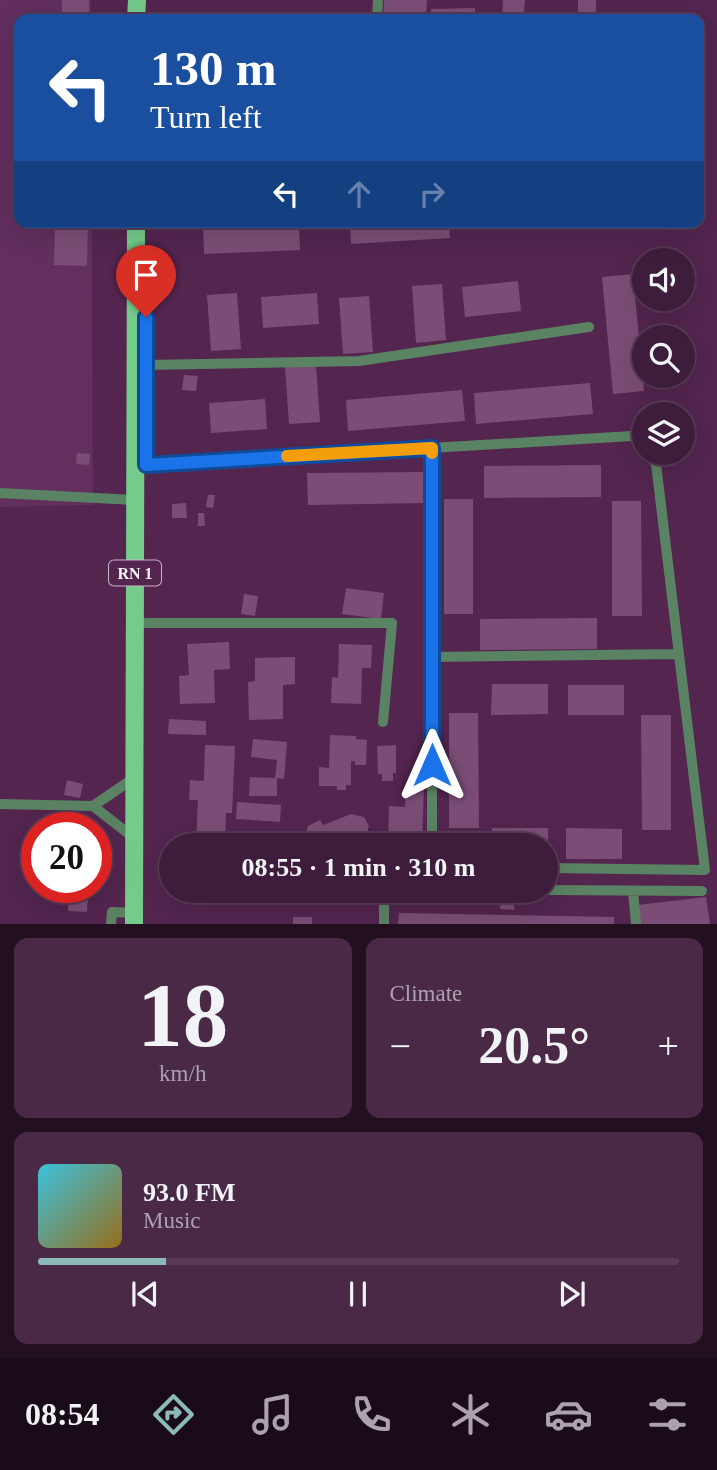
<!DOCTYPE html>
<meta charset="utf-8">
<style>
:root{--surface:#3e1c3b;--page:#492946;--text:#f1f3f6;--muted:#ada1af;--line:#573a55;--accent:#8bbbb9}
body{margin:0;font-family:"Times New Roman",serif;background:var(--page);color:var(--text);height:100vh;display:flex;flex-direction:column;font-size:26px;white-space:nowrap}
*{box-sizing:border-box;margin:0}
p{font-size:23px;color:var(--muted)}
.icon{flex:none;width:38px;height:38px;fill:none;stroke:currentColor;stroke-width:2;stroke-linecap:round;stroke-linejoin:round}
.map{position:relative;height:924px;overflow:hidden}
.side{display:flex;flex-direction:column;gap:14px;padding:14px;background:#220f20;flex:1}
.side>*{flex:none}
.hud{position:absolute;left:14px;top:14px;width:690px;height:214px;border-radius:14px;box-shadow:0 7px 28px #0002,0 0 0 2px var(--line);background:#1a4fa0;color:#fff;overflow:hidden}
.controls{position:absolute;left:632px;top:248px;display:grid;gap:14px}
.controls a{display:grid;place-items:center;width:63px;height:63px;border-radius:50%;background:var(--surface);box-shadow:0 7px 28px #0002,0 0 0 2px var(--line);font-size:35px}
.speed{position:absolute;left:21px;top:812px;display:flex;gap:14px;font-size:35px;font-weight:700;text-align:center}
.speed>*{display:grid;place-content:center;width:91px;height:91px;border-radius:50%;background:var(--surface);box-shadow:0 7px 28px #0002,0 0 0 2px var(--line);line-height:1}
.speed .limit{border:10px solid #d22;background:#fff;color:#111}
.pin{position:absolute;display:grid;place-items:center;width:60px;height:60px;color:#fff;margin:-72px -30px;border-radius:50% 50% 50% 0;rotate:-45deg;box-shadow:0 0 7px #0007}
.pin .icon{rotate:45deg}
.me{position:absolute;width:77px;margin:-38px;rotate:0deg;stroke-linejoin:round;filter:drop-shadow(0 0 5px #0008)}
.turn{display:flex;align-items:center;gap:24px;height:147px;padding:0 21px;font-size:32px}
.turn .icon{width:91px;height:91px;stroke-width:2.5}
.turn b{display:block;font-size:49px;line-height:60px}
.lanes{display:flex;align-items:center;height:66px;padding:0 21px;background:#0003;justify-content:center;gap:35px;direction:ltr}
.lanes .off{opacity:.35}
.big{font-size:52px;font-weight:700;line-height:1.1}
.side .tile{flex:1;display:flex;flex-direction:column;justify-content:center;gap:10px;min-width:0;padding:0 24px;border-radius:14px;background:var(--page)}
.side .dial{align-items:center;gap:0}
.dial b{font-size:91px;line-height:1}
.song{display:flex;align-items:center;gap:21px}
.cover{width:84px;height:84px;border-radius:10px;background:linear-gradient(135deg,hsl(190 70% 55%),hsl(40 70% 35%))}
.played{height:7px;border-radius:4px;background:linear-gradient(90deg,var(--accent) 20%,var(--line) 20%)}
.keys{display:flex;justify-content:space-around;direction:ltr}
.heat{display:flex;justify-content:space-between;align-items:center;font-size:38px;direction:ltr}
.side .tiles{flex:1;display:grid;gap:14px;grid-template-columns:1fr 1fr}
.tile:last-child{grid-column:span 2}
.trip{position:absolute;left:159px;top:833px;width:399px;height:70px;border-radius:35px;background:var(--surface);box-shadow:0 7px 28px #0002,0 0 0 2px var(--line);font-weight:700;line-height:70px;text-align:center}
.tab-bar{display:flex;height:112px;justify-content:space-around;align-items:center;background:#190b18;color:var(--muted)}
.tab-bar .icon{width:49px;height:49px}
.tab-bar .active{color:var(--accent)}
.tab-bar b{font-size:32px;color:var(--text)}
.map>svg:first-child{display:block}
</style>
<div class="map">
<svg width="717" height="924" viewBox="0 0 717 924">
<rect width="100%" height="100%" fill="#53254f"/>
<path fill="#622f5e" d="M 0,0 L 91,0 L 91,19 L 19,19 L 19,222 L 92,222 L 93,505 L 0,507 Z"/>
<path fill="#7b4d76" d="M 62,0 L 89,0 L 89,19 L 62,19 Z
M 384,0 L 427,0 L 426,19 L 383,19 Z
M 503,0 L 525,0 L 524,13 L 528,19 L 502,19 Z
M 578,0 L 596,0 L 596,19 L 578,19 Z
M 475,8 L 475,19 L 431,19 L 431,9 Z
M 55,222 L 88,222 L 87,266 L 54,265 Z
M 203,222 L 229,222 L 229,225 L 299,223 L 300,250 L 204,254 Z
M 350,222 L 449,222 L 450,238 L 351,244 Z
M 633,274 L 644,391 L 613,394 L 602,277 Z
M 518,281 L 521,311 L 465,317 L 462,287 Z
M 442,284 L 446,340 L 416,343 L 412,286 Z
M 237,293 L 241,349 L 211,351 L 207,295 Z
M 317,293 L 319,324 L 263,328 L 261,297 Z
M 369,296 L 373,352 L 343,354 L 339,298 Z
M 316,365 L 320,422 L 289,424 L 285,367 Z
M 184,375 L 198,376 L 196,391 L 182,390 Z
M 590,383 L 593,414 L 476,424 L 474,393 Z
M 462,390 L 465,421 L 348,431 L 346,400 Z
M 265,399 L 267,429 L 211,433 L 209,403 Z
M 77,453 L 90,454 L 89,465 L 76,464 Z
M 601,465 L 601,497 L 484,498 L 484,466 Z
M 424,472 L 425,503 L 308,505 L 307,473 Z
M 208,495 L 215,495 L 213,508 L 206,507 Z
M 444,499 L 473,499 L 473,614 L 444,614 Z
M 612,501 L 641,501 L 642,616 L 612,616 Z
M 186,503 L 187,518 L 172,518 L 172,504 Z
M 198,513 L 204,513 L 205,526 L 198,526 Z
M 346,588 L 384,593 L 381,619 L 342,614 Z
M 244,594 L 258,596 L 255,616 L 241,614 Z
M 597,618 L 597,649 L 480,650 L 480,619 Z
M 229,642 L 230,669 L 214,670 L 215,703 L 180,704 L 179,676 L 189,675 L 187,644 Z
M 339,644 L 372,645 L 371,668 L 362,668 L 361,704 L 331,703 L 332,677 L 338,678 Z
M 295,657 L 295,684 L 283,685 L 283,719 L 249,720 L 248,682 L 255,681 L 255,658 Z
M 492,684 L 548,684 L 548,714 L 491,715 Z
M 568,685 L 624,685 L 624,715 L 568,715 Z
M 449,713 L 478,713 L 479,828 L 449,828 Z
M 641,715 L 671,715 L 671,830 L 642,830 Z
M 169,719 L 206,721 L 206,735 L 168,734 Z
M 330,735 L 356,736 L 356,739 L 367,740 L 366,765 L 355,765 L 355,761 L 351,761 L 351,785 L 346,785 L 346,790 L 337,790 L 337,786 L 319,786 L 319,767 L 329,768 Z
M 253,739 L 287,742 L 284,779 L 277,778 L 277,796 L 249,796 L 250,777 L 275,778 L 277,760 L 251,757 Z
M 205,745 L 235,746 L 232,813 L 226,813 L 225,845 L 196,845 L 198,800 L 189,800 L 190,780 L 204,781 Z
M 396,745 L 396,773 L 393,773 L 393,781 L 382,781 L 382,774 L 378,774 L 377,746 Z
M 67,780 L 83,784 L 80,798 L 64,795 Z
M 406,785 L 424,785 L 422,845 L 388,845 L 389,806 L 405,807 Z
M 237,802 L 281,805 L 280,822 L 236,819 Z
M 351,814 L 364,817 L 369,826 L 364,841 L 356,845 L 277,845 L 278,833 L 306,834 L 308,826 L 320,820 L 323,825 Z
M 492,828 L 548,828 L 548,845 L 492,845 Z
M 566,828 L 622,829 L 622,859 L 566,859 Z
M 69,894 L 88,895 L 87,912 L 68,911 Z
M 706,897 L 710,924 L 639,924 L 637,905 Z
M 501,898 L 514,898 L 514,910 L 500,909 Z
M 399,913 L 614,917 L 614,924 L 398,924 Z
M 293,917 L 312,917 L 312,924 L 293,924 Z"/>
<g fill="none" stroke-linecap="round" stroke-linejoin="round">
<path stroke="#5a8363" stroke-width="10" d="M 377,19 L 378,0
M 146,365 L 359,361 L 589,327
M 432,448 L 432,845
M 146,465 L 632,436 L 644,446
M 0,493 L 135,500
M 145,623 L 392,623 L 383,722
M 432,657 L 679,654
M 0,804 L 93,806 L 134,778
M 93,806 L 134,838
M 546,868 L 705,870 L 656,464 L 649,453
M 546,890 L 702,891
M 633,891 L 636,924
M 111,924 L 112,912 L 134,913
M 384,924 L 384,891"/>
<path stroke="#74cb8a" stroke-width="18" d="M 136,19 L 137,0
M 134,924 L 136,222"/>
</g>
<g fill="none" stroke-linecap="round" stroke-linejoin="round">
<g stroke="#114b97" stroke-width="18">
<path id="route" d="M 146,317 L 146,465 L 432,448 L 432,765"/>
</g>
<use href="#route" stroke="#1a73e8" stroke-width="12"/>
<path stroke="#f59e0b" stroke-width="12" d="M 287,456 L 432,448 L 432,453"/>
</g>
<g text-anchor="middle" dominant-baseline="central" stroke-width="7" stroke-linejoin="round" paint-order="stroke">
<rect fill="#53254f" stroke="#c9b3c7" stroke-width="2" x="109" y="560.5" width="52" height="25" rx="5"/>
<g font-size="16" font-weight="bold" fill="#fcf0fa">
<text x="135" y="573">RN 1</text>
</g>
</g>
</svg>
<div class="controls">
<a><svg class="icon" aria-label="sound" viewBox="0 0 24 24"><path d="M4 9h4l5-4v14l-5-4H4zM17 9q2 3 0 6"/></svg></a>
<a><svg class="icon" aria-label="search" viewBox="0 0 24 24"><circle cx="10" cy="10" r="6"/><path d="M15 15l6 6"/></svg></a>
<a><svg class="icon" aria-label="layers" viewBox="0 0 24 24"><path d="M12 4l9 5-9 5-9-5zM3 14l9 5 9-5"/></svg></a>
</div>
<div class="speed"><div class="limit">20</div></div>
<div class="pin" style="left:146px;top:317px;background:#d93025"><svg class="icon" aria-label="arrive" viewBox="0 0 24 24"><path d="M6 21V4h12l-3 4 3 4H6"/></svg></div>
<svg class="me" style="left:432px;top:765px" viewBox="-20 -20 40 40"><path d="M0-17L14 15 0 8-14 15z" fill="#1a73e8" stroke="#fff" stroke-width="4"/></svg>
<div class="trip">08:55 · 1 min · 310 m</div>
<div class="hud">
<div class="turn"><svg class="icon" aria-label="left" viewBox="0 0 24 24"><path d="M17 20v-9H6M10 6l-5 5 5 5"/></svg><div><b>130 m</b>Turn left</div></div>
<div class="lanes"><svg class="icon" aria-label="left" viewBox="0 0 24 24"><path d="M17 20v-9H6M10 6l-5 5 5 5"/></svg><svg class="icon off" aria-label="ahead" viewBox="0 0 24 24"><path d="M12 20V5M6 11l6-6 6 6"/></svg><svg class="icon off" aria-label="right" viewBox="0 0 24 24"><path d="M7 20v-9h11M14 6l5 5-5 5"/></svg></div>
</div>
</div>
<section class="side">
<div class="tiles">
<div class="tile dial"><b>18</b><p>km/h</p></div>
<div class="tile"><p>Climate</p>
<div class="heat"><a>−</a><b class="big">20.5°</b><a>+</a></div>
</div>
<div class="tile">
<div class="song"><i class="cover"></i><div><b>93.0 FM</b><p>Music</p></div></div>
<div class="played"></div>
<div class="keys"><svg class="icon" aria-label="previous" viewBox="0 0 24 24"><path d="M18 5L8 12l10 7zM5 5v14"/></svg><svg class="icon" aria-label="pause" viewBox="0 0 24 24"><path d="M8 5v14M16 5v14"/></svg><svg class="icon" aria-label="next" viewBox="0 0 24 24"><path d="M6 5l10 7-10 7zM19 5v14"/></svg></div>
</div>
</div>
</section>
<nav class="tab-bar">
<b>08:54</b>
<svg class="icon active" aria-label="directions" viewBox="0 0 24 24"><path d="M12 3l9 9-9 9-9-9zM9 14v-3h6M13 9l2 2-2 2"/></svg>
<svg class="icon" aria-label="music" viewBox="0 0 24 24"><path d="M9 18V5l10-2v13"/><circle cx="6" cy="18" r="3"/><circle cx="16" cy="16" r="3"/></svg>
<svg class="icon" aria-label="phone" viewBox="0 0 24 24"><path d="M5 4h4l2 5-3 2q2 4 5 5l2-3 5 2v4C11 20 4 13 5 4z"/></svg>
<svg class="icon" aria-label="climate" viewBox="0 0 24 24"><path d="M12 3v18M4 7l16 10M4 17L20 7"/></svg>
<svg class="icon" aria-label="car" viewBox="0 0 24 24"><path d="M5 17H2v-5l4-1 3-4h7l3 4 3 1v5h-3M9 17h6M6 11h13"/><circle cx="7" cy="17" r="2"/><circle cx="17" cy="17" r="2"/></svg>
<svg class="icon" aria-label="filters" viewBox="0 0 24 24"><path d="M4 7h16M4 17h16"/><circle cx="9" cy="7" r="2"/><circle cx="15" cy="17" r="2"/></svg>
</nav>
